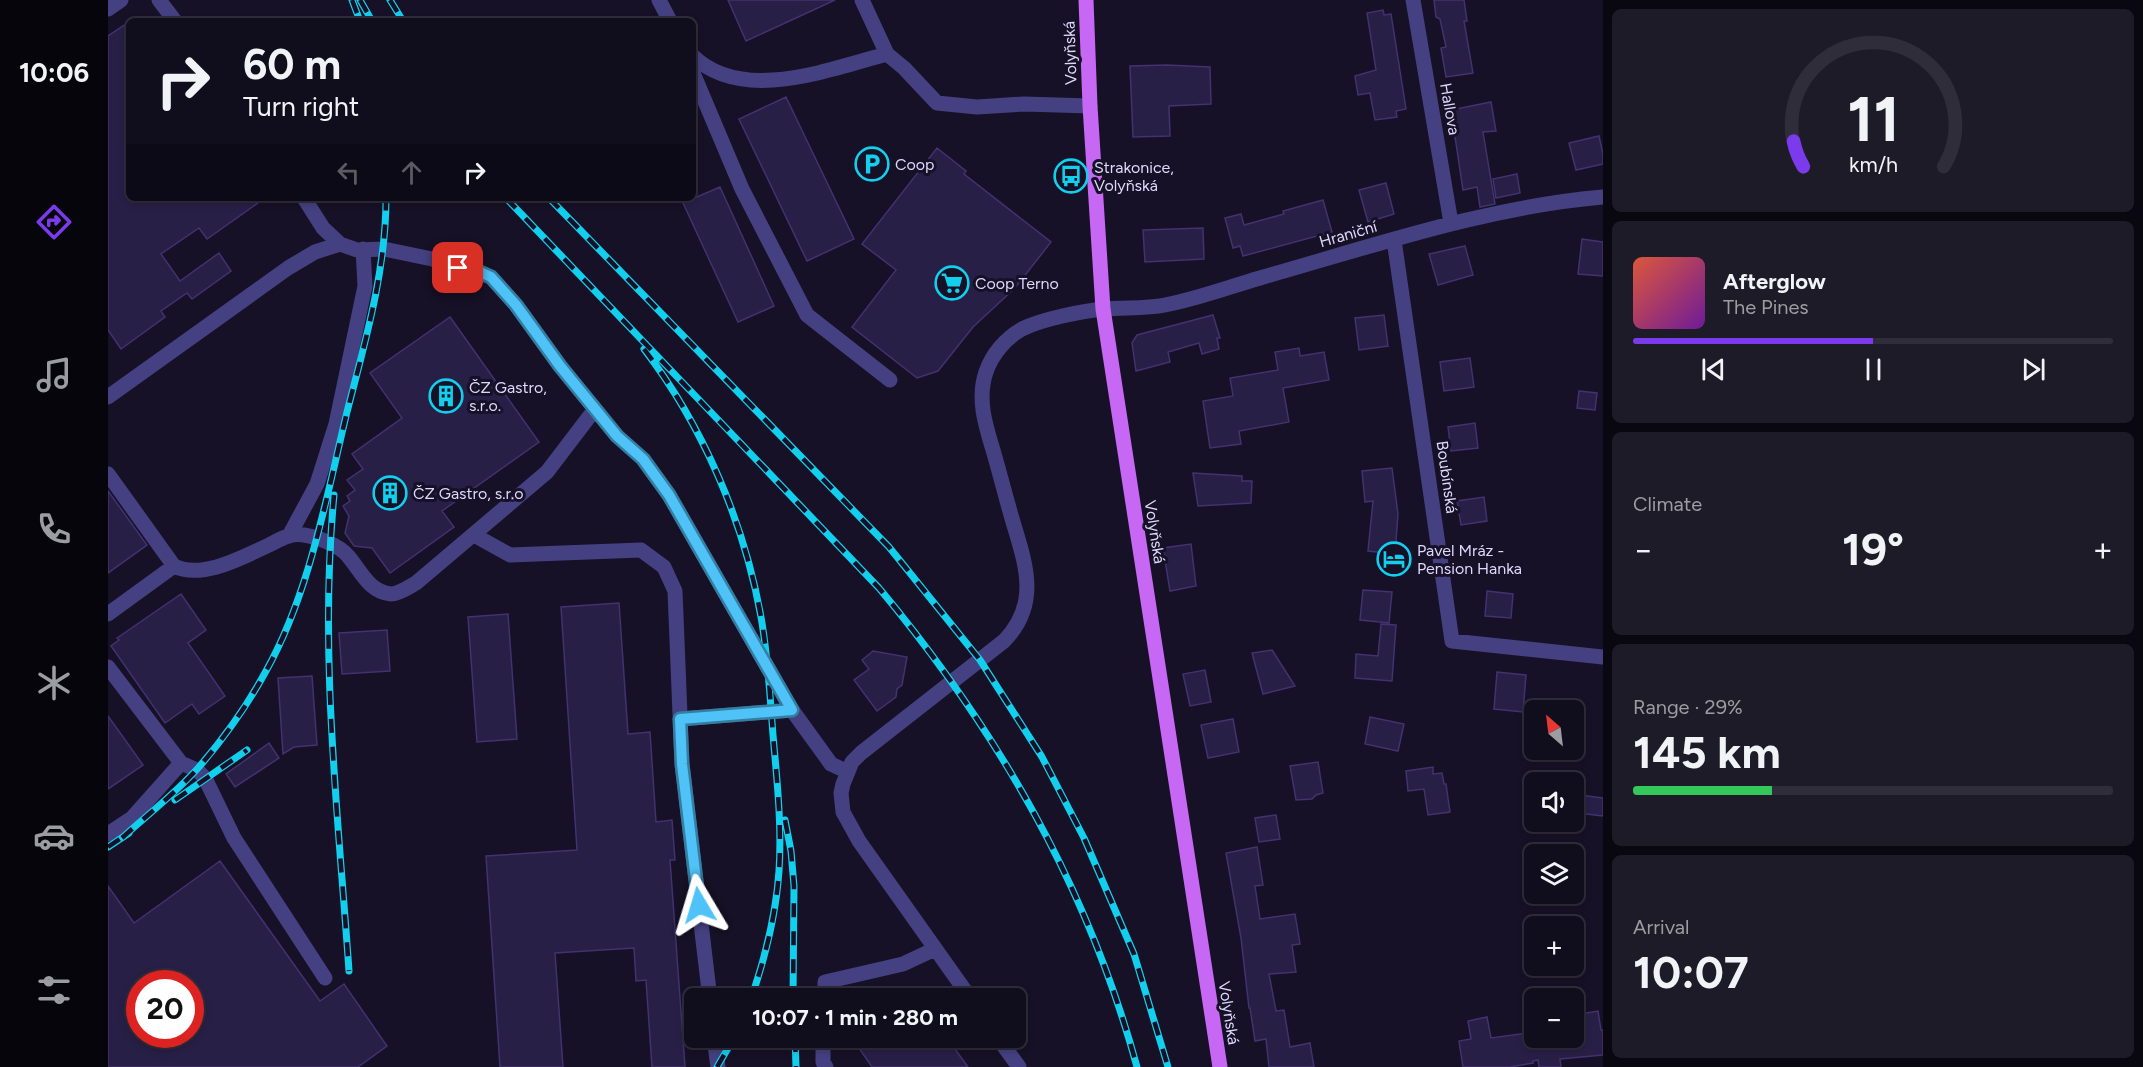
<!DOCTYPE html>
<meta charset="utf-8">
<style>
:root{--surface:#100d1c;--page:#1e1b29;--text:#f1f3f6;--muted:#9c9ca3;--line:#302d3b;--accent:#7c3aed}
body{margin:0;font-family:Figtree,sans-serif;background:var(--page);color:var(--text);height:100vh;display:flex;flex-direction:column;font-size:22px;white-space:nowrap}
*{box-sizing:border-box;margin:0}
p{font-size:20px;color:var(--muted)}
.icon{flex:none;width:33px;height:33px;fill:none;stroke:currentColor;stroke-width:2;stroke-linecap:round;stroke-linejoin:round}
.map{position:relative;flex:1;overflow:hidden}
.side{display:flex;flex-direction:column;gap:9px;padding:9px;background:#09070f;width:540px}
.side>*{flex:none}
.guide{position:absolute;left:18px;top:18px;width:570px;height:183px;border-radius:9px;box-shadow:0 3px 9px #0003,0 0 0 2px var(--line);background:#100d1c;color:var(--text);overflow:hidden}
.needle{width:39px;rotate:332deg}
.tools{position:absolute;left:1416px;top:700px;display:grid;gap:12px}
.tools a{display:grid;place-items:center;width:60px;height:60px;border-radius:9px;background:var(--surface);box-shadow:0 3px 9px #0003,0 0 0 2px var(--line);font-size:30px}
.speed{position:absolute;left:18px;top:970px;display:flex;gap:12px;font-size:30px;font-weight:700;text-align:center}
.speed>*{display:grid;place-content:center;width:78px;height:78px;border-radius:50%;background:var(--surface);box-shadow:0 3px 9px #0003,0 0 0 2px var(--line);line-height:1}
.speed .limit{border:9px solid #d22;background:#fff;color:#111}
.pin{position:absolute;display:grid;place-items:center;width:51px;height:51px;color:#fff;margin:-26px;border-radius:12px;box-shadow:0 3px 9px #0006}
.me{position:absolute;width:66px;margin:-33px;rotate:353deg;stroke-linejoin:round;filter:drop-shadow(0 0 4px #0008)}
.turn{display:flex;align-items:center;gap:21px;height:126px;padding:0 18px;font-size:27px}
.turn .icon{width:78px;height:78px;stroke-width:2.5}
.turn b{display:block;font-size:42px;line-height:51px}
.lanes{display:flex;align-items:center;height:57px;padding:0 18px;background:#0003;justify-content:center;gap:30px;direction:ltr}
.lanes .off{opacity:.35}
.big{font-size:45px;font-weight:700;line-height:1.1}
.side .tile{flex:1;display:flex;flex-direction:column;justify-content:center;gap:9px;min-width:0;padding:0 21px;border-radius:9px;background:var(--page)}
.side .dial{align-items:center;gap:0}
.dial svg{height:156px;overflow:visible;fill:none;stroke:var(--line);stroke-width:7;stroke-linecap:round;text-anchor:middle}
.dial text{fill:var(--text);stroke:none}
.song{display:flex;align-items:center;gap:18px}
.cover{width:72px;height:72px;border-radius:9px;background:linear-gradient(135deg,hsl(10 70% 55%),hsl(280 70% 35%))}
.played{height:6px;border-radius:3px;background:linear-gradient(90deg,var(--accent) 50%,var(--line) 50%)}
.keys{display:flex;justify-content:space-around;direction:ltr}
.heat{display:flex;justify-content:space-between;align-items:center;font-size:33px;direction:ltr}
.charge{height:9px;border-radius:4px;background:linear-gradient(90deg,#34c759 29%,var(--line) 0)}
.trip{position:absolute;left:576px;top:988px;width:342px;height:60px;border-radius:9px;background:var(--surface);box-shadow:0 3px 9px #0003,0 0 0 2px var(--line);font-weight:700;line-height:60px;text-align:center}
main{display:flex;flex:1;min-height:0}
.menu{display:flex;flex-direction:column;width:108px;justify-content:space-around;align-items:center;background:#06050b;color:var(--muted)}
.menu .icon{width:42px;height:42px}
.menu .on{color:var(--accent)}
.menu b{font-size:27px;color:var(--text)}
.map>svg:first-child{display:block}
</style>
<main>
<nav class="menu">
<b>10:06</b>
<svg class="icon on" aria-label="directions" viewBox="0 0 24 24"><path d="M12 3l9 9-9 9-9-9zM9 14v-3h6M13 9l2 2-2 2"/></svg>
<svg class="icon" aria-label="music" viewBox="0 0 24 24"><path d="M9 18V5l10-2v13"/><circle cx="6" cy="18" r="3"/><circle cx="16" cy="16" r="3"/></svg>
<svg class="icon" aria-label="phone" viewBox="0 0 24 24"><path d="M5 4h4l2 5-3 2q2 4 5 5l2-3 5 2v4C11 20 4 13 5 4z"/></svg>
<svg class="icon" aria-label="climate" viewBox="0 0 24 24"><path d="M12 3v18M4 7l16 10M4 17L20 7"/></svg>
<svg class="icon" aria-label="car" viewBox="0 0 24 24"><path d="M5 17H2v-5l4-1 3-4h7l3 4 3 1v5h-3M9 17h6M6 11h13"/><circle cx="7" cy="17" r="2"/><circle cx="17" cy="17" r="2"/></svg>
<svg class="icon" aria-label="filters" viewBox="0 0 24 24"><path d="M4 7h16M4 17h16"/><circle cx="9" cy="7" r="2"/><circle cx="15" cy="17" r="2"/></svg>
</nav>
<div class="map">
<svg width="1495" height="1067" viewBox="0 0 1495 1067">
<rect width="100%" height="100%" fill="#161126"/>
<path fill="#281f46" stroke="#413270" stroke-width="1.5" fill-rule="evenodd" d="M 620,0 L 727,0 L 638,41 Z
M 1326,0 L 1356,0 L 1359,21 L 1356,21 L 1365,73 L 1338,77 L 1333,48 L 1338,47 L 1332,19 L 1328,17 Z
M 1275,10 L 1276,15 L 1283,14 L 1298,109 L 1288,111 L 1289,117 L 1267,120 L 1262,93 L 1250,95 L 1247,76 L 1268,70 L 1259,13 Z
M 21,22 L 21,198 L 157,198 L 99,239 L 91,228 L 53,254 L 72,281 L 111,253 L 123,271 L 84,299 L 79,293 L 53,311 L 57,317 L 13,349 L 0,330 L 0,36 Z
M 1059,65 L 1102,67 L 1103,104 L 1061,106 L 1062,136 L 1025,137 L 1022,66 Z
M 678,97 L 746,239 L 699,261 L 631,119 Z
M 1383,102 L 1388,131 L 1375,132 L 1387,204 L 1372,207 L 1369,187 L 1355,190 L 1343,110 Z
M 1491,136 L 1495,154 L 1495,164 L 1468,170 L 1461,143 Z
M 829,148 L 858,171 L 856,174 L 943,242 L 907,288 L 865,327 L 830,371 L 809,378 L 744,327 L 788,270 L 754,244 Z
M 1409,174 L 1412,193 L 1388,198 L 1385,179 Z
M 1278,183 L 1286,214 L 1260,222 L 1251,190 Z
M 612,187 L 666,306 L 630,322 L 575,203 Z
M 1215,200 L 1224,232 L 1135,256 L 1132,246 L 1125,248 L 1117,218 L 1133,214 L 1136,225 L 1176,214 L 1175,211 Z
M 1095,228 L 1096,259 L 1037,262 L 1035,230 Z
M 1474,239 L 1495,242 L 1495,276 L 1470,274 Z
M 1357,246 L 1365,275 L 1330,285 L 1321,254 Z
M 1105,315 L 1112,338 L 1109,338 L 1111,349 L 1094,354 L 1091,343 L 1060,352 L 1062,362 L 1028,371 L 1024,343 L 1029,335 Z
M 1276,315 L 1280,346 L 1251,350 L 1247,318 Z
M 342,317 L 431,442 L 334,511 L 346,527 L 282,573 L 264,548 L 246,546 L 237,533 L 241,516 L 235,506 L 242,501 L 239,496 L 247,490 L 239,480 L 255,469 L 244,454 L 294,418 L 262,373 Z
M 1191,348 L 1192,356 L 1216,352 L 1221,380 L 1175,388 L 1181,422 L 1131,431 L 1133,444 L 1102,448 L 1095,401 L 1125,396 L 1122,378 L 1170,370 L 1167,352 Z
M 1362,358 L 1366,387 L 1336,391 L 1332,362 Z
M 1471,391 L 1489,393 L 1487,410 L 1469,408 Z
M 1367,423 L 1370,448 L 1343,451 L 1340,427 Z
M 1284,468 L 1290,514 L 1287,554 L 1260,551 L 1265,501 L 1257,502 L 1254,471 Z
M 1085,473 L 1134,476 L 1134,481 L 1144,481 L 1143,503 L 1090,506 Z
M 0,491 L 39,545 L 0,573 Z
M 1376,497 L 1379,521 L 1353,525 L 1349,501 Z
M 1083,544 L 1088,586 L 1062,591 L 1055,548 Z
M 1255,590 L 1284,592 L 1281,623 L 1252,620 Z
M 1379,591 L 1405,594 L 1403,618 L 1377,616 Z
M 73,594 L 98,630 L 80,643 L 117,696 L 91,714 L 84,704 L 57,723 L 3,646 L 11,640 L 9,638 Z
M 511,603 L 520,734 L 542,732 L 548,822 L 564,820 L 567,860 L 562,860 L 577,1067 L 544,1067 L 538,980 L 528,981 L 526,948 L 447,953 L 455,1067 L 392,1067 L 378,856 L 469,850 L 453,607 Z
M 400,614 L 409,739 L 369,742 L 360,617 Z
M 1273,624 L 1288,625 L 1284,681 L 1247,678 L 1248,654 L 1270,656 Z
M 279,630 L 282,671 L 234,674 L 231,633 Z
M 1164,650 L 1187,686 L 1155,694 L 1144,653 Z
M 765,651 L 799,657 L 794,685 L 789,689 L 788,697 L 769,711 L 746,680 L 761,669 L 754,660 Z
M 1097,670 L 1103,702 L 1082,706 L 1075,674 Z
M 1389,672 L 1418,675 L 1415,712 L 1386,709 Z
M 204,676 L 209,745 L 186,747 L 175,754 L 170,678 Z
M 0,716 L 35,765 L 0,789 Z
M 1262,717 L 1296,724 L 1290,751 L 1257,744 Z
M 1125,719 L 1131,752 L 1100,758 L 1093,725 Z
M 161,743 L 171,758 L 127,787 L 118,774 Z
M 1210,762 L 1215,793 L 1208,795 L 1204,799 L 1188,800 L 1182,766 Z
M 1325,767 L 1325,774 L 1334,773 L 1336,784 L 1338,784 L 1342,812 L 1320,815 L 1316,789 L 1300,791 L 1298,771 Z
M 1472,795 L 1495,798 L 1495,816 L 1470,813 Z
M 1168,815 L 1172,839 L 1151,842 L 1147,818 Z
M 1149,847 L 1155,885 L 1147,886 L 1152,919 L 1187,914 L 1192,944 L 1184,945 L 1188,972 L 1161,974 L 1168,1011 L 1176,1010 L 1182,1047 L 1202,1043 L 1206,1067 L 1161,1067 L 1158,1039 L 1147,1041 L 1142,1008 L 1141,1008 L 1133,938 L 1118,853 Z
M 112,861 L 212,1001 L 236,984 L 279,1046 L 250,1067 L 0,1067 L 0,886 L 26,923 ZM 32,984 L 82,984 L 82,1035 L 32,1035 Z
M 1490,1011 L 1493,1030 L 1495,1030 L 1495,1055 L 1452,1059 L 1453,1067 L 1431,1067 L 1430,1060 L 1425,1061 L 1425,1063 L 1402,1067 L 1355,1067 L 1351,1041 L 1363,1039 L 1360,1021 L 1379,1017 L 1383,1038 L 1420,1033 L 1423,1048 L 1466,1042 L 1466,1015 Z
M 744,1038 L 839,1038 L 860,1067 L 764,1067 Z"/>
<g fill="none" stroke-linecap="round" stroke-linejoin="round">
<path stroke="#454081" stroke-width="15" d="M 51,0 L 67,21
M 551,0 L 562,21
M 754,0 L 779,54
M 1305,0 L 1343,223
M 0,9 L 13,0
M 585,56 C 634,104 722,69 779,54 L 796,68 L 829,103 L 869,107 L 916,104 L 982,106
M 585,73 L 634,189 L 699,315 L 782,380
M 196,198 L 215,228 L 232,244 L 249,250 L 276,249 L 324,259 L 383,277 L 408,305 L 452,366 L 509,436 L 535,459 L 561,495 L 684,710 L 723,764 L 740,772
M 1286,240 L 1344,641 L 1495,657
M 0,397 L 180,268 L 207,252 L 232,244
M 0,474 L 66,566 C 94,580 135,557 161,545 C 173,539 182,533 196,535 C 209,537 231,545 240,556 C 253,571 261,592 283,594 C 291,594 301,587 308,583 L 439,472 L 487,409
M 182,534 L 209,484 L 228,424 L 257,286 L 255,249
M 366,535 L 402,555 L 533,550 L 556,567 L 567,591 L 574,764 L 602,999
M 0,614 L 66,566
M 0,667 L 73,763 L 89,770 L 97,778 L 126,838 L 217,978
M 572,719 L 684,710
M 0,834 L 24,818 L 73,763
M 717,999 L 717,982 L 795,964 L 827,949
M 863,999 L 751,841 L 735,812 L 733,793 L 735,784 L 744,762 L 753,753 L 896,641 C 932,604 918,565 905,522 C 898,498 892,474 885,450 C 877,424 869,398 878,372 C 884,354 898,338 914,329 C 934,319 974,311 996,309 C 1016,307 1037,309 1057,305 C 1089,299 1121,287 1152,278 C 1265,246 1378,207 1495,197
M 606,1038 L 610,1067
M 715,1038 L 715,1062 L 718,1067
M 890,1038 L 911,1067"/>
<path stroke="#c668f4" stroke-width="15" d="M 978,0 L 982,106 L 995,309 L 1112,1067"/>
<g stroke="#13cfee" stroke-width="7">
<path id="rail" d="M 244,0 L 252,21
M 252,0 L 264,21
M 282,0 L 295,21
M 398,198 L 771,588 C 890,731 980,887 1029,1067
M 441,198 L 781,547 L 872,660 L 934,757 L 976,838 L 1026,954 L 1060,1067
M 536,349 C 595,426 636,522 653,617 C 660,656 662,696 665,735 C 669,780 674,826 671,871 C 668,915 657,958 643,999
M 226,495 C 211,654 230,813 241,971
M 67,800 L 139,750
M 677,820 L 683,851 L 686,886 L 685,999
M 14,838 C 39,815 68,793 91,767 C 116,738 139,706 158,671 C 202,592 218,498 239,412 C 257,342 278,271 278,198
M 0,847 L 21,833
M 687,1038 L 688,1067
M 609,1067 L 626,1038"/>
</g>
<use href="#rail" stroke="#161126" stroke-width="4.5" stroke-dasharray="14" stroke-linecap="butt"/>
</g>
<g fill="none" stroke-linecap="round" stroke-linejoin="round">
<g stroke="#337fa1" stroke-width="15">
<path id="route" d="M 350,268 L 370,271 L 383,277 L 408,305 L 452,366 L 509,436 L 535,459 L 561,495 L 684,710 L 572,719 L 574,764 L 591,905"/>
</g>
<use href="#route" stroke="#4fc3f7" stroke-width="10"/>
</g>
<defs>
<g id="parking-ring" transform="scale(1.725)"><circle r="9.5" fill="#161126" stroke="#13cfee" stroke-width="1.5"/><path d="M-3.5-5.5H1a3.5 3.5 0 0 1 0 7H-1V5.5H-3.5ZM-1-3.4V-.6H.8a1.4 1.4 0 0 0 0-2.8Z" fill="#13cfee"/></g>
<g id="bus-ring" transform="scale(1.725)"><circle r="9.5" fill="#161126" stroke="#13cfee" stroke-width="1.5"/><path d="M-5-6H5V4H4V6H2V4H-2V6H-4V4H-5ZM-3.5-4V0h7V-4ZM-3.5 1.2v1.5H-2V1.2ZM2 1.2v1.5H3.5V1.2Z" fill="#13cfee"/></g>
<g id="supermarket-ring" transform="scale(1.725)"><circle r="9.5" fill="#161126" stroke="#13cfee" stroke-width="1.5"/><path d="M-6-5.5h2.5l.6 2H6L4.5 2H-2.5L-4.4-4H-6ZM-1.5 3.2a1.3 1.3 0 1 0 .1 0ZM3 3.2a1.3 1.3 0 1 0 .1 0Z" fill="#13cfee"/></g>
<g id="building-ring" transform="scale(1.725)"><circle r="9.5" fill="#161126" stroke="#13cfee" stroke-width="1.5"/><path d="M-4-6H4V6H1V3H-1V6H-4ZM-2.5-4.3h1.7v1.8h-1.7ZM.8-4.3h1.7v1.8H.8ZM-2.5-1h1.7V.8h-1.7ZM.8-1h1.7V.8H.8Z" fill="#13cfee"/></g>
<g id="hotel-ring" transform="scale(1.725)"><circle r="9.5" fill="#161126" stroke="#13cfee" stroke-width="1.5"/><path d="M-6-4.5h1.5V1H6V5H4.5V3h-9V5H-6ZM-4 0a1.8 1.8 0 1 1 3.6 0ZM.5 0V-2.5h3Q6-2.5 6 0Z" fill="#13cfee"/></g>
</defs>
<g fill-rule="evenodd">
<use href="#parking-ring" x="764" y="164"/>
<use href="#bus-ring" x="963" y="176"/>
<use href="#supermarket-ring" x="844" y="283"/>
<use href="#building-ring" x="338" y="396"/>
<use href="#building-ring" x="282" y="493"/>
<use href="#hotel-ring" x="1286" y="559"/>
</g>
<g text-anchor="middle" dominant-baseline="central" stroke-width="6" stroke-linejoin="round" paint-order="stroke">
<g font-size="16" fill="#ded9fc" stroke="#161126">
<text transform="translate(962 53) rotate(-92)">Volyňská</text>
<text transform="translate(1342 109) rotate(80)">Hallova</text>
<text transform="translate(1240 234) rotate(-16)">Hraniční</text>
<text transform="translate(1339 477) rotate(82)">Boubínská</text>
<text transform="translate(1047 532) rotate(81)">Volyňská</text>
<text transform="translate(1121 1013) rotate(81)">Volyňská</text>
</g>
<g font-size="16" fill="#ded9fc" stroke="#161126" text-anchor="start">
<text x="787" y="164">Coop</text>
<text x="986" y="167">Strakonice,<tspan x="986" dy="18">Volyňská</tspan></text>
<text x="867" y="283">Coop Terno</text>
<text x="361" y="387">ČZ Gastro,<tspan x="361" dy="18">s.r.o.</tspan></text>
<text x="305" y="493">ČZ Gastro, s.r.o</text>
<text x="1309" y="550">Pavel Mráz -<tspan x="1309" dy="18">Pension Hanka</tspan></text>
</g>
</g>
</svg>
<div class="tools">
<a><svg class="needle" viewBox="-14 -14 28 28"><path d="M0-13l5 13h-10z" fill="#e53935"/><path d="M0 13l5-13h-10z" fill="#9c9ca3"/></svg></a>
<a><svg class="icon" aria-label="sound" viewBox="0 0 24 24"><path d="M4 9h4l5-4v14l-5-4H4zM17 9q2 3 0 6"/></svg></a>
<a><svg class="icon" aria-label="layers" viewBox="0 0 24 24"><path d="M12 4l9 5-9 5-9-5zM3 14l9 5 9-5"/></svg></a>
<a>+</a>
<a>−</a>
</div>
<div class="speed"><div class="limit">20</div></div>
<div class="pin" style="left:350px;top:268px;background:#d93025"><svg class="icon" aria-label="arrive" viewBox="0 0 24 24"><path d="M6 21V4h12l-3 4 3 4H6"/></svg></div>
<svg class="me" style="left:591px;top:905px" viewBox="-20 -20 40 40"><path d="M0-17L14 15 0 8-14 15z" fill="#4fc3f7" stroke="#fff" stroke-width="4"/></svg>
<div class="trip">10:07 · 1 min · 280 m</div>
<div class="guide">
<div class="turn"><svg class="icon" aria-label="right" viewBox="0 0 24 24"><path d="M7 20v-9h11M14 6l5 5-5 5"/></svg><div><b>60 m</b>Turn right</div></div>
<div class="lanes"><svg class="icon off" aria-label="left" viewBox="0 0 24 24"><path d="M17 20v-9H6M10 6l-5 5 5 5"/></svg><svg class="icon off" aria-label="ahead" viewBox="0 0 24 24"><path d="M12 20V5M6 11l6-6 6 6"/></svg><svg class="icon" aria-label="right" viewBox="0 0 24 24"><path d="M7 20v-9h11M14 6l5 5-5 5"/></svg></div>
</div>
</div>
<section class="side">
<div class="tile dial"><svg viewBox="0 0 100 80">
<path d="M14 69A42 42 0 1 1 86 69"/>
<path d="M14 69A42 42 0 0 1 9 56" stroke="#7c3aed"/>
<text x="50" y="56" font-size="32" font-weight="700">11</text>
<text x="50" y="72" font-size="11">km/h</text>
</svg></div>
<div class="tile">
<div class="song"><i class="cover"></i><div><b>Afterglow</b><p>The Pines</p></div></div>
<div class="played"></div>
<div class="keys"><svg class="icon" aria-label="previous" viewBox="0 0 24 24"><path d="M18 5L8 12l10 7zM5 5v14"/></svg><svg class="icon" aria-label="pause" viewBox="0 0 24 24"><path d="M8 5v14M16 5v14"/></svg><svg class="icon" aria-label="next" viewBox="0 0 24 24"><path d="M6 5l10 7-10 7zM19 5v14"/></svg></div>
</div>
<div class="tile"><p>Climate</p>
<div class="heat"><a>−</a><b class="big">19°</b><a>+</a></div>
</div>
<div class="tile"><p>Range · 29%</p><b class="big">145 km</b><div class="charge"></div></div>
<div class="tile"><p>Arrival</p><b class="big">10:07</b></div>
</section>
</main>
